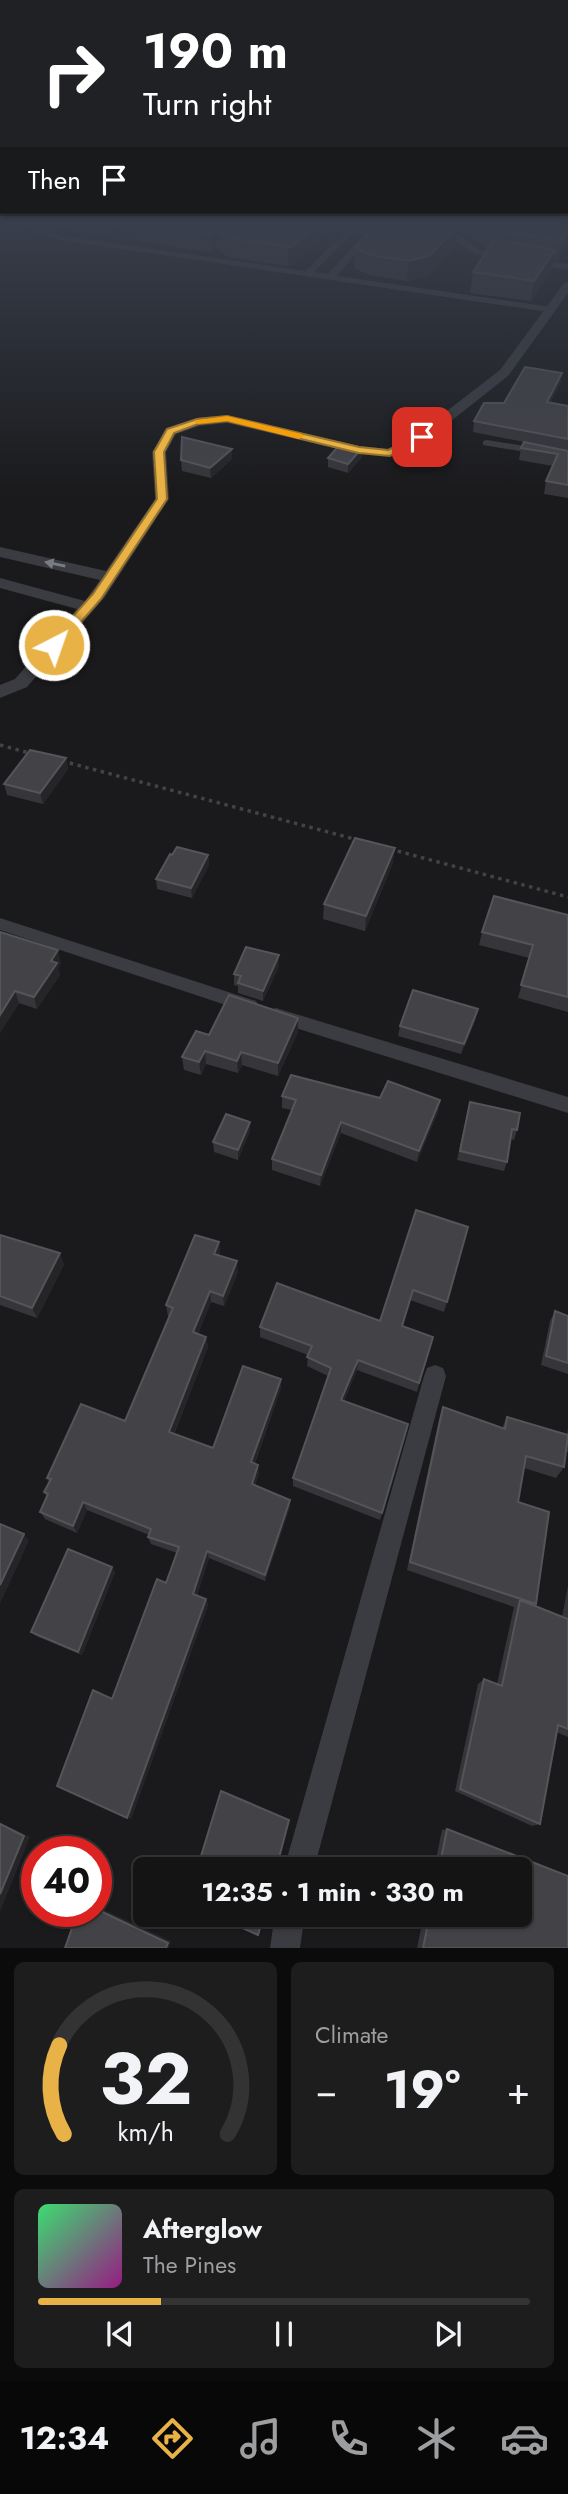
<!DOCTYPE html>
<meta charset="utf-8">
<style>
:root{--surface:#141415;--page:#1d1d1e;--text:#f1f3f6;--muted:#9d9ea0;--line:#333334;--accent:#e8b246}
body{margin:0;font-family:Jost,sans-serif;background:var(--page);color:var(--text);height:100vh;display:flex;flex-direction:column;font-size:26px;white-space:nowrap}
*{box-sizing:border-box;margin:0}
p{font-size:23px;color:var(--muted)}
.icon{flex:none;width:38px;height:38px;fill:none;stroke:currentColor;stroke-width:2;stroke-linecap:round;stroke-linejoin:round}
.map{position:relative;height:1948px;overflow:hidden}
.sheet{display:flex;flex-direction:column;gap:14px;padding:14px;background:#0b0b0c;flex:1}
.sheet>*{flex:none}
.guide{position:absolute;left:0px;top:0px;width:569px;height:214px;box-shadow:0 2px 5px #0004,0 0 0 2px var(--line);background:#202124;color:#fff;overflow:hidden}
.speed{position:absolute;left:21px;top:1836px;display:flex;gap:14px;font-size:35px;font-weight:700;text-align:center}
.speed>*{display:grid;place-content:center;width:91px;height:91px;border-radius:50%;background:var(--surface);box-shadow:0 2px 5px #0004,0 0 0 2px var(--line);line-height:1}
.speed .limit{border:10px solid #d22;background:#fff;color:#111}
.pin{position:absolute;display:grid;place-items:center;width:60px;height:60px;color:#fff;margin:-30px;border-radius:14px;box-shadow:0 4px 10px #0006}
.me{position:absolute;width:77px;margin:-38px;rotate:41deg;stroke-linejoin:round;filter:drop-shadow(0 0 5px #0008)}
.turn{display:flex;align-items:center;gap:24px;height:147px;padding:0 28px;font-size:32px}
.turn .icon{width:91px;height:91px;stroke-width:2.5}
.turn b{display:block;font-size:49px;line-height:60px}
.then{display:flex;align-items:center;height:66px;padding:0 28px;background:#0003;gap:14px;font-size:26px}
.big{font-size:52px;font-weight:700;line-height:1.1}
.sheet .widget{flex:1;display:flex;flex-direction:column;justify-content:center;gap:10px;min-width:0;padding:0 24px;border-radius:10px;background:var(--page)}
.sheet .dial{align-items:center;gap:0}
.dial svg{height:182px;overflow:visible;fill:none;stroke:var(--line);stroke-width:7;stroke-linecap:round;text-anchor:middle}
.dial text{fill:var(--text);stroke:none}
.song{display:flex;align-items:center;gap:21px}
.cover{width:84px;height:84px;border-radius:10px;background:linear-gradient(135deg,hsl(140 70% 55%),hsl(310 70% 35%))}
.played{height:7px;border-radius:4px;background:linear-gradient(90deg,var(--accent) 25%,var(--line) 25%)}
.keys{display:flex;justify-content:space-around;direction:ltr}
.heat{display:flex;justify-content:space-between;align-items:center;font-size:38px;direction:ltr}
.sheet .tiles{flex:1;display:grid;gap:14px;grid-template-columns:1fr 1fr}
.widget:last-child{grid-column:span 2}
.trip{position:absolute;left:133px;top:1857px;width:399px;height:70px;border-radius:10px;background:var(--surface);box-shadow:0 2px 5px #0004,0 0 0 2px var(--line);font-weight:700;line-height:70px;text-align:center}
.menu{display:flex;height:112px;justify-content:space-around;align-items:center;background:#080808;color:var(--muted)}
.menu .icon{width:49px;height:49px}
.menu .selected{color:var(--accent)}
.menu b{font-size:32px;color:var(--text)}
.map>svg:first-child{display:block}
</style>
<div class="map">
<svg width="568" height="1948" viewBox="0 0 568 1948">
<rect width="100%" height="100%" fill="#1a1a1c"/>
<path fill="#262629" d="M 41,222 L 124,222 L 105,235 L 37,225 Z"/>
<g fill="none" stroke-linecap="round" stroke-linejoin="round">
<path stroke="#414348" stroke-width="3.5" stroke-dasharray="3.5 4.5" stroke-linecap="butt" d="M 0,745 L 33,754
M 62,761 L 358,840
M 390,849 L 568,897"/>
<path fill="#3b3c41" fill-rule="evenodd" d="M 16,222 L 26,222 L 62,236 L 306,271 L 345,232 L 276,222 L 349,228 L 356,224 L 360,226 L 357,229 L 368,230 L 458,222 L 445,226 L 480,250 L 568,264 L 568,270 L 475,254 L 437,227 L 372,235 L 337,276 L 551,307 L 552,309 L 548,312 L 61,240 L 40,235 ZM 353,233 L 364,235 L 328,274 L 314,272 Z
M 487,440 L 568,453 L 568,459 L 483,445 L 483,441 Z
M 0,918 L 256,1001 L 259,1006 L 256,1011 L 250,1013 L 0,930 Z
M 276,1008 L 568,1097 L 568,1113 L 270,1020 L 267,1015 L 270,1010 Z
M 435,1365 L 443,1368 L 446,1376 L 314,1869 L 284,1869 L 424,1376 L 427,1368 Z
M 275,1914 L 305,1914 L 300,1948 L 270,1948 Z"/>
<path fill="#3b3c41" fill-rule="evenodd" d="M 568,282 L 568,293 L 508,376 L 427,440 L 395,456 L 359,454 L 227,423 L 199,426 L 176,434 L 166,452 L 169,499 L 105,597 L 27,687 L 0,698 L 0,685 L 15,679 L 77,609 L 0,588 L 0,578 L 85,601 L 100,580 L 0,557 L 0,547 L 106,571 L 155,499 L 152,452 L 166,428 L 197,418 L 227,415 L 359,446 L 388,449 L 417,434 L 500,370 L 564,283 Z"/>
</g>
<path fill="#36363a" d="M 133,222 L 323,222 L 323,234 L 293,265 L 288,266 L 227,257 L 217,248 L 212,253 L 136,240 Z
M 453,222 L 568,222 L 568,243 L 558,260 L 553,259 L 552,270 L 531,301 L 470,293 L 473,272 L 488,248 L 456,229 L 454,247 L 428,276 L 407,281 L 369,275 L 354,268 L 355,248 L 452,226 Z
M 562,373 L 560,384 L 550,403 L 568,406 L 568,498 L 544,494 L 546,481 L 553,466 L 519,460 L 521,448 L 524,442 L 473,432 L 474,421 L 504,403 Z
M 362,448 L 362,457 L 348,473 L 328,467 L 328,458 Z
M 232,459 L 211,478 L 182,471 L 181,460 Z
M 66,758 L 68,769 L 43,804 L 7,795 L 4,784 Z
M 208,855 L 209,865 L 192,898 L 157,889 L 156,879 Z
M 393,863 L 365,931 L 323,919 L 324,904 Z
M 568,915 L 568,1012 L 518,998 L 529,958 L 479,945 L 482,932 Z
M 0,932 L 61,963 L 58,968 L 60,975 L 37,1009 L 19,1003 L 0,1033 Z
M 279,966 L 263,1001 L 238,993 L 238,986 L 234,985 L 234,974 Z
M 298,1018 L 298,1032 L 278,1076 L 242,1065 L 238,1073 L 206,1064 L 201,1075 L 184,1070 L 182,1057 L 209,1035 Z
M 476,1019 L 461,1054 L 398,1036 L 400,1026 Z
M 282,1096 L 380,1098 L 440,1100 L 438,1112 L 417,1162 L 341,1133 L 320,1186 L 272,1170 L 272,1159 L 292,1110 L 282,1108 Z
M 470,1102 L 517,1130 L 514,1140 L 511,1139 L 507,1162 L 504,1171 L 457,1160 Z
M 250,1131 L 238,1160 L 214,1152 L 213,1142 Z
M 468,1227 L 444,1312 L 410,1300 L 403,1326 L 433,1337 L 417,1392 L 357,1370 L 344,1401 L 408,1424 L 380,1520 L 293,1486 L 293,1478 L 328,1376 L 307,1366 L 308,1355 L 260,1337 L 260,1327 L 380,1321 Z
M 0,1235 L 64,1264 L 37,1318 L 0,1305 Z
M 219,1242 L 220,1254 L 219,1256 L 238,1272 L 224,1306 L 211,1302 L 198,1334 L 206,1337 L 208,1347 L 174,1434 L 213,1448 L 281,1379 L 281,1388 L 255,1463 L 259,1473 L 255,1485 L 290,1507 L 265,1581 L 209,1558 L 197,1595 L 206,1599 L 208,1605 L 131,1819 L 112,1699 L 166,1583 L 177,1553 L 151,1544 L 148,1537 L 149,1535 L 87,1510 L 77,1533 L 45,1519 L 40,1512 L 47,1497 L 44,1492 L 49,1482 L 47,1478 L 125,1421 L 169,1316 L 168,1316 L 166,1305 Z
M 555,1311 L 568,1316 L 568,1374 L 541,1365 L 550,1321 Z
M 443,1407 L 502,1428 L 507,1417 L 567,1434 L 568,1428 L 568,1452 L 566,1452 L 564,1467 L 556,1478 L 524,1468 L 518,1502 L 536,1604 L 534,1606 L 562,1617 L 568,1586 L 568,1737 L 556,1732 L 540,1824 L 532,1826 L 455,1791 L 478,1684 L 484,1679 L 497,1684 L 514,1607 L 407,1570 L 439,1419 Z
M 115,1572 L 82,1655 L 36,1636 L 31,1632 Z
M 447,1829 L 568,1876 L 568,1948 L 417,1948 L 424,1914 L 520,1914 L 520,1869 L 434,1869 L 442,1830 Z"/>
<path fill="#252528" d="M 317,222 L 323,222 L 323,234 L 293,265 L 288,266 L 288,247 Z
M 457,228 L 454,247 L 428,276 L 407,281 L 408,261 Z
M 216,230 L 217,248 L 212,253 L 211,234 Z
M 568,230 L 568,243 L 558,260 L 561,241 Z
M 555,250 L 552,270 L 531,301 L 534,281 Z
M 562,373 L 560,384 L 545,413 L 547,402 Z
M 362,448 L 362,457 L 348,473 L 348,464 Z
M 232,449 L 232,459 L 211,478 L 210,468 Z
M 66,758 L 68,769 L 43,804 L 40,793 Z
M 395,848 L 393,863 L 365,931 L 366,916 Z
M 208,855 L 209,865 L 192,898 L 191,888 Z
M 58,950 L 61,963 L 58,968 L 60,975 L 37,1009 L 34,997 L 51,961 Z
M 279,955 L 279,966 L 263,1001 L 263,991 Z
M 15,991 L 19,1003 L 0,1033 L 0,1015 Z
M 478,1009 L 476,1019 L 461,1054 L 464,1044 Z
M 298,1018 L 298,1032 L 278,1076 L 278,1063 Z
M 205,1051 L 206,1064 L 201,1075 L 199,1062 Z
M 241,1052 L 242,1065 L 238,1073 L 237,1061 Z
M 440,1100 L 438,1112 L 417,1162 L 419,1151 Z
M 250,1122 L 250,1131 L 238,1160 L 238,1150 Z
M 341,1122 L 341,1133 L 320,1186 L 321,1175 Z
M 219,1242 L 220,1254 L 216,1265 L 214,1254 Z
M 60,1253 L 64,1264 L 37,1318 L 32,1308 Z
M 237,1261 L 238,1272 L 224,1306 L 223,1296 Z
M 210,1291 L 211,1302 L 195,1342 L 193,1332 Z
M 206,1337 L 208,1347 L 171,1440 L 169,1432 Z
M 358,1360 L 357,1370 L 340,1409 L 341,1400 Z
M 281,1379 L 281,1388 L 252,1470 L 251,1462 Z
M 258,1465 L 259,1473 L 252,1492 L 252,1484 Z
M 290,1500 L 290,1507 L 265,1581 L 265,1575 Z
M 83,1502 L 87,1510 L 77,1533 L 73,1526 Z
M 24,1534 L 29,1541 L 0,1604 L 0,1585 Z
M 207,1551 L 209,1558 L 195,1600 L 193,1594 Z
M 112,1567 L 115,1572 L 82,1655 L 78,1652 Z
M 206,1599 L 208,1605 L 131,1819 L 127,1818 Z
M 0,1822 L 30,1837 L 0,1912 Z
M 96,1906 L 171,1941 L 169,1948 L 166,1948 L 96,1909 Z"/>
<path fill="#434347" stroke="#535559" stroke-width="2" d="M 138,222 L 317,222 L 293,246 L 288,247 L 227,238 L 216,230 L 211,234 Z
M 389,222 L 420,222 L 457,228 L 429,256 L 408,261 L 370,255 L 355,248 L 380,224 Z
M 478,222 L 568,222 L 568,230 L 561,241 L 491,230 Z
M 494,239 L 555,250 L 534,281 L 473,272 Z
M 525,367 L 562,373 L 547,402 L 568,406 L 568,439 L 474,421 L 484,403 L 504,403 Z
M 182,437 L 232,449 L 210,468 L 181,460 Z
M 524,442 L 568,451 L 568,485 L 546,481 L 558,454 L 521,448 Z
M 341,443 L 362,448 L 348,464 L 328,458 Z
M 30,750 L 66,758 L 40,793 L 4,784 Z
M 355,838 L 395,848 L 366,916 L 324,904 Z
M 177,847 L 208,855 L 191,888 L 156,879 L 170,854 L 172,855 Z
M 494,896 L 568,915 L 568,997 L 521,985 L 533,945 L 482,932 Z
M 0,932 L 58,950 L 51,961 L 57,963 L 34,997 L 15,991 L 0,1015 Z
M 246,947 L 279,955 L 263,991 L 238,983 L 241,976 L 234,974 Z
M 413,990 L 478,1009 L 464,1044 L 400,1026 Z
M 229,995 L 298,1018 L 278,1063 L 241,1052 L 237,1061 L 205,1051 L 199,1062 L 182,1057 L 196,1031 L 209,1035 Z
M 291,1075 L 380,1098 L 388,1081 L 440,1100 L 419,1151 L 341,1122 L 321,1175 L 272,1159 L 296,1100 L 282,1096 Z
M 470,1102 L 520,1113 L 517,1130 L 512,1129 L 507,1162 L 460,1151 Z
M 226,1114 L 250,1122 L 238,1150 L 213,1142 Z
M 416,1210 L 468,1227 L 447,1302 L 413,1290 L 402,1326 L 433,1337 L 419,1383 L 358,1360 L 341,1400 L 408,1424 L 382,1513 L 293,1478 L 331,1368 L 307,1357 L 312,1346 L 260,1327 L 277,1283 L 380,1321 Z
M 0,1235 L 60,1253 L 32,1308 L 0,1296 Z
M 195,1235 L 219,1242 L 214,1254 L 237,1261 L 223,1296 L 210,1291 L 193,1332 L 206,1337 L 169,1432 L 213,1448 L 243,1366 L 281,1379 L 251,1462 L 258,1465 L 252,1484 L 290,1500 L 265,1575 L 207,1551 L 193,1594 L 206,1599 L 127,1818 L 57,1786 L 93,1690 L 112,1699 L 157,1579 L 166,1583 L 179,1547 L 148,1537 L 151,1529 L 83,1502 L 73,1526 L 40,1512 L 48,1494 L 44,1492 L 51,1479 L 47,1478 L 81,1404 L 125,1421 L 173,1308 L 166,1305 Z
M 555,1311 L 568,1316 L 568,1363 L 546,1356 Z
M 443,1407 L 505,1429 L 507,1417 L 568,1435 L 564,1467 L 526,1456 L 518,1502 L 549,1512 L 536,1604 L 410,1562 Z
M 0,1524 L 24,1534 L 0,1585 Z
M 68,1549 L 112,1567 L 78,1652 L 31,1632 Z
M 520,1600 L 568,1619 L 568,1729 L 558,1725 L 540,1824 L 460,1789 L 484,1679 L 502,1686 Z
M 221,1791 L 289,1820 L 276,1869 L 197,1869 Z
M 0,1824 L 24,1836 L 0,1894 Z
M 447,1829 L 568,1876 L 568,1948 L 423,1948 L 430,1914 L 520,1914 L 520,1869 L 439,1869 Z
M 96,1909 L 168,1943 L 166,1948 L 65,1948 L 78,1911 L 96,1911 Z
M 212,1914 L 264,1914 L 258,1935 Z"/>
<defs><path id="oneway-solid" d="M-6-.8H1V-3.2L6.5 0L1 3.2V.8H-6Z" transform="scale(1.75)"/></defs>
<use fill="#7a7c84" href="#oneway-solid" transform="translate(55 564) rotate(-168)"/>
<linearGradient id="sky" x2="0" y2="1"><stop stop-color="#0e0e0f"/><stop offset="0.45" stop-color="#383e4b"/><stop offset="1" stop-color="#383e4b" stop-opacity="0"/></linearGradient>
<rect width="568" height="495" fill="url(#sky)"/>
<path fill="#e8b246" stroke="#97742e" stroke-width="2" d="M 227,416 L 359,447 L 388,450 L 419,435 L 427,437 L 390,456 L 359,453 L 227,421 L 198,424 L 174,433 L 164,452 L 167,499 L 101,599 L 59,647 L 50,647 L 50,642 L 93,594 L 157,499 L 154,452 L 167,429 L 197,419 Z"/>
<path fill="#f59e0b" d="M 227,416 L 302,434 L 304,436 L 299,439 L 227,421 L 198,424 L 193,421 Z"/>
</svg>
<div class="speed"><div class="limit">40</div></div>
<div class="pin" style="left:422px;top:437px;background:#d93025"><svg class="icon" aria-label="arrive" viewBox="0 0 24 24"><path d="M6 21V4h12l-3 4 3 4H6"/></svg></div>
<svg class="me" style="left:54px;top:645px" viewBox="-20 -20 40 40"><circle r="17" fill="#e8b246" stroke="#fff" stroke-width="3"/><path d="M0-11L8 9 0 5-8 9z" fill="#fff"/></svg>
<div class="trip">12:35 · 1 min · 330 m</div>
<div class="guide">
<div class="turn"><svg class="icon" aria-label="right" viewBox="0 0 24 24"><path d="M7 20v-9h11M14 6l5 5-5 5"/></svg><div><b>190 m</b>Turn right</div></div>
<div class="then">Then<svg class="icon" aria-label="arrive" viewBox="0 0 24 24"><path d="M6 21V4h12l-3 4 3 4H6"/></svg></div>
</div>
</div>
<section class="sheet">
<div class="tiles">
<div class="widget dial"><svg viewBox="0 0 100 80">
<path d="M14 69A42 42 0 1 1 86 69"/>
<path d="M14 69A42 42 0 0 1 12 30" stroke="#e8b246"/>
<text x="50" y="56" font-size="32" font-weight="700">32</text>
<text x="50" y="72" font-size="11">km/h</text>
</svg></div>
<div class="widget"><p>Climate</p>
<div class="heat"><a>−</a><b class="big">19°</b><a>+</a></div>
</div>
<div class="widget">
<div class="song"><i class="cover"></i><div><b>Afterglow</b><p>The Pines</p></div></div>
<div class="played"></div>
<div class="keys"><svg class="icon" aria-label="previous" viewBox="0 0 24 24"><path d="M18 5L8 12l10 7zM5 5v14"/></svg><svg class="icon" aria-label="pause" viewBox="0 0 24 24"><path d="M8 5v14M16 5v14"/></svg><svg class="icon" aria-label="next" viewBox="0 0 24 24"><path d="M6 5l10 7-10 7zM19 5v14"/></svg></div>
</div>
</div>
</section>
<nav class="menu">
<b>12:34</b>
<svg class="icon selected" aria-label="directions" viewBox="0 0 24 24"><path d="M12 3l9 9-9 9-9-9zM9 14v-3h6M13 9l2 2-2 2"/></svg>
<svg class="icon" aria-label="music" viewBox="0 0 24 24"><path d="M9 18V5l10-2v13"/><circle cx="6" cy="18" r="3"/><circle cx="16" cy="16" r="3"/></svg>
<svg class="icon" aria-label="phone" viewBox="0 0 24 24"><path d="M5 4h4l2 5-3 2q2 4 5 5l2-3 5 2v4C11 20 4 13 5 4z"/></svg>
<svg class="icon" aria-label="climate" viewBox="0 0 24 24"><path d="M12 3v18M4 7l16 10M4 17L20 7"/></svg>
<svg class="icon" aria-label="car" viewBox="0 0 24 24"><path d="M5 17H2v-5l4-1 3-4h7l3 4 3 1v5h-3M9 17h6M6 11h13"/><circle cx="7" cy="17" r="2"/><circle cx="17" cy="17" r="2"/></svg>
</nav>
